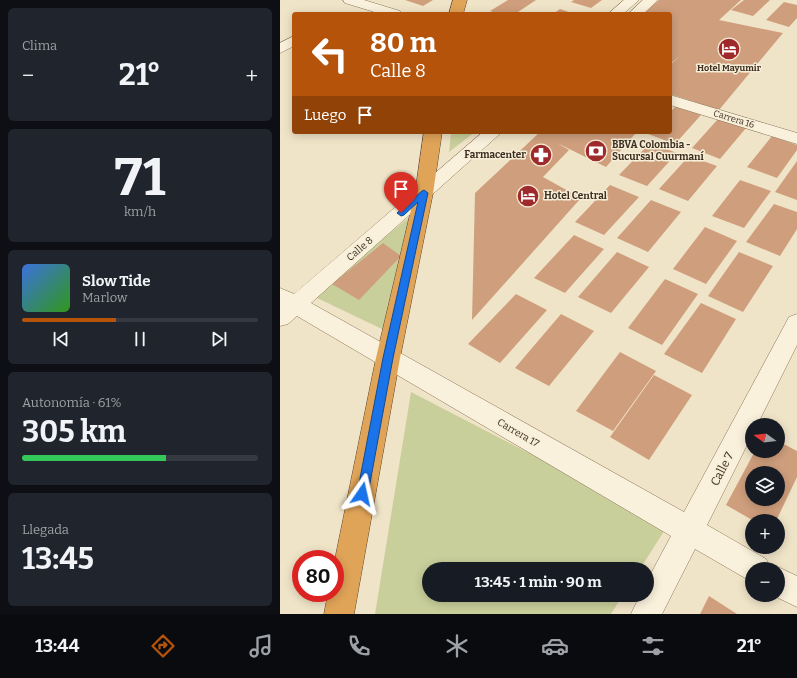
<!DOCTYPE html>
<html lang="es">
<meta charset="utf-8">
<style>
:root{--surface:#171b24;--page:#20242c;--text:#f1f3f6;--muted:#9ea1a6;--line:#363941;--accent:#b45309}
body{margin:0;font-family:Bitter,serif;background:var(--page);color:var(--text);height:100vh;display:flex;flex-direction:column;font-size:15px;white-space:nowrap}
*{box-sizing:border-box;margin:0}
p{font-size:13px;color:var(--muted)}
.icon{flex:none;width:22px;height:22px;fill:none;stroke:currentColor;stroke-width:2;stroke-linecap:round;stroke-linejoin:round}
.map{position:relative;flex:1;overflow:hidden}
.side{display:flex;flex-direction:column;gap:8px;padding:8px;background:#0d0f14;width:280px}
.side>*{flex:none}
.banner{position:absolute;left:12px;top:12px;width:380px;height:122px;border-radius:4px;box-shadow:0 2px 10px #0003;background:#b45309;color:#fff;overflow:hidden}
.needle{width:26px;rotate:285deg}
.controls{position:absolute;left:465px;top:418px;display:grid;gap:8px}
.controls a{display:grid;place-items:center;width:40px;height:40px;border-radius:50%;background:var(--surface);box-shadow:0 2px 10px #0003;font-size:20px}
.speed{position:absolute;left:12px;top:550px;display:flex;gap:8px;font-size:20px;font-weight:700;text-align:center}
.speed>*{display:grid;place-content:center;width:52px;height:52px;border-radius:50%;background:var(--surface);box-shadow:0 2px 10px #0003;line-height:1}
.speed .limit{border:6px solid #d22;background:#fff;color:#111}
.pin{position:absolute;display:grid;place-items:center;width:34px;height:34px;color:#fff;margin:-41px -17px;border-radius:50% 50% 50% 0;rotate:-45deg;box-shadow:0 0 4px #0007}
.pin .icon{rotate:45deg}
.me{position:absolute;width:44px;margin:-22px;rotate:11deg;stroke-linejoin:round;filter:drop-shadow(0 0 3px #0008)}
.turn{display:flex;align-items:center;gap:14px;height:84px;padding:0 12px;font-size:18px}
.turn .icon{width:52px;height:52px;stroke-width:2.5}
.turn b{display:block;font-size:28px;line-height:34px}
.then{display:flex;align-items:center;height:38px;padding:0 12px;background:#0003;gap:8px;font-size:15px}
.big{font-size:30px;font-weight:700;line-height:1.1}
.side .tile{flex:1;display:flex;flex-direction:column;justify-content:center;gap:6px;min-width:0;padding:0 14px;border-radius:6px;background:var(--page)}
.side .dial{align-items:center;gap:0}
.dial b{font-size:52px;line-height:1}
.song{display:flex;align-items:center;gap:12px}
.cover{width:48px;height:48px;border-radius:6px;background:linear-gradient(135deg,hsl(220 70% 55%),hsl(110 70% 35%))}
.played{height:4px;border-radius:2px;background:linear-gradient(90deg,var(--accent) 40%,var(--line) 40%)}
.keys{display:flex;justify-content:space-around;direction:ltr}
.heat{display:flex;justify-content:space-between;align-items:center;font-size:22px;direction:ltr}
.charge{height:6px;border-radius:3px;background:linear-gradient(90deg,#34c759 61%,var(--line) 0)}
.trip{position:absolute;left:142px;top:562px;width:232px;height:40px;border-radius:20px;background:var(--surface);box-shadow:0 2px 10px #0003;font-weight:700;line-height:40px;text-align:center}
.menu{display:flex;height:64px;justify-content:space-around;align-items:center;background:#090b0e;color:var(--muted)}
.menu .icon{width:28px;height:28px}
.menu .on{color:var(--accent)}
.menu b{font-size:18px;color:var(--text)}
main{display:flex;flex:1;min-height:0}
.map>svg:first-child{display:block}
</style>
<main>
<section class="side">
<div class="tile"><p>Clima</p>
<div class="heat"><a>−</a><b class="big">21°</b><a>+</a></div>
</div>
<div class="tile dial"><b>71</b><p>km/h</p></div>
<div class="tile">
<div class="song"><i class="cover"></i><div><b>Slow Tide</b><p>Marlow</p></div></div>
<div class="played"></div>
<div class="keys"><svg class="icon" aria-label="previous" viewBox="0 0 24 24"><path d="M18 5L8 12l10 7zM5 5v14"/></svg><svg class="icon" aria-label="pause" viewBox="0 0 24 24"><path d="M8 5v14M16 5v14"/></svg><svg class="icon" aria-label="next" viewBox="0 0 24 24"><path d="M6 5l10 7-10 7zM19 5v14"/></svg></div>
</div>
<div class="tile"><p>Autonomía · 61%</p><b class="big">305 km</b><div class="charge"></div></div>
<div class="tile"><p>Llegada</p><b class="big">13:45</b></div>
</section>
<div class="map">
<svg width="517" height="614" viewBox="0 0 517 614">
<rect width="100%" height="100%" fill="#f0e4c8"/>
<path fill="#c9cf9b" d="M 171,132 L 195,132 L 169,152 Z
M 132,215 L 106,331 L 33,296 Z
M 131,392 L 388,525 L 360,569 L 149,569 L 149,595 L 343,595 L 331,614 L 95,614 Z"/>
<path fill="#cf9f7d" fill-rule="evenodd" d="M 125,0 L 153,0 L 143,6 Z
M 228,0 L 256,0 L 235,14 L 219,14 L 210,11 Z
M 294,0 L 322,0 L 311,8 L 291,2 Z
M 379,0 L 461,0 L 439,20 L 503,33 L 439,110 L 390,94 L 390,65 L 401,55 L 390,64 L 390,14 L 363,14 Z
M 464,0 L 490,0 L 473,16 L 451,10 Z
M 504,2 L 517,5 L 517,18 L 509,27 L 486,20 Z
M 280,9 L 295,14 L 273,14 Z
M 396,106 L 421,115 L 395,144 L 368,134 L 370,132 L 390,132 L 390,112 Z
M 438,119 L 466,128 L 440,159 L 412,148 Z
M 260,132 L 349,132 L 355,134 L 326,167 L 277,143 L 289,150 L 263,177 L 301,198 L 192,320 L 195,193 Z
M 492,136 L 517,145 L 517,150 L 497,178 L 467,167 Z
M 370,143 L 397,153 L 367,186 L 339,175 Z
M 409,156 L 437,166 L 408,201 L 379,189 Z
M 517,161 L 517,200 L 495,192 Z
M 460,180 L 491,191 L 464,228 L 432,216 Z
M 330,185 L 359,197 L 324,235 L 295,222 Z
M 371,200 L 401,212 L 368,252 L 337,238 Z
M 494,204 L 517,212 L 517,229 L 500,256 L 466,242 Z
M 425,227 L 457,241 L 426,284 L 393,269 Z
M 294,235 L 324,249 L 285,293 L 254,278 Z
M 103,243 L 121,256 L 79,300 L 52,284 Z
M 337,252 L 369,267 L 331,313 L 298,297 Z
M 459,252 L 493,266 L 463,312 L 428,296 Z
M 385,279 L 418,294 L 382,345 L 348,328 Z
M 236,294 L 267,310 L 220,363 L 188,344 Z
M 421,303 L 456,319 L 422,373 L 384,354 Z
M 281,314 L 314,331 L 269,386 L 235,368 Z
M 340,352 L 376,371 L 333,431 L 296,411 Z
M 374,375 L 412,395 L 369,460 L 330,437 Z
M 498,441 L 517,451 L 517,477 L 496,521 L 474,521 L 446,505 L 475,451 L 498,451 ZM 472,473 L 498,473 L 498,499 L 472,499 Z
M 429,596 L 457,614 L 420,614 Z"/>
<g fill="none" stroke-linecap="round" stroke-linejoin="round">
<g stroke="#8d765c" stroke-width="1">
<path id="minor" d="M 63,0 L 84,0 L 120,11 L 122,14 L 101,14 L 65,3 Z
M 344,0 L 359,0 L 343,14 L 328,14 Z
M 363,0 L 378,0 L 363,14 L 348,14 Z
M 14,36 L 14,46 L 0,53 L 0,43 Z
M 390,95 L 517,133 L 517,144 L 390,105 Z
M 203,132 L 222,132 L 31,303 L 404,512 L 509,317 L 517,314 L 517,345 L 477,425 L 472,425 L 472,435 L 427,525 L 486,559 L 491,569 L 472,569 L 472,582 L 415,549 L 382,614 L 351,614 L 360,595 L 367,595 L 367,581 L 391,536 L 17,316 L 8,324 L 0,326 L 0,288 L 14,294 Z
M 498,567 L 517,576 L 517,607 L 492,595 L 498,595 L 498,569 L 493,569 Z"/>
</g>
<g stroke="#5b4430" stroke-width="1">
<path id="highway" d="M 173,0 L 187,0 L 183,14 L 169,14 Z
M 144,132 L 162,132 L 153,193 L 120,358 L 74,614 L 44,614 L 48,593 L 55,593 L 55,559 L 96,358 L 135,193 Z"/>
</g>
<use href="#minor" fill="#faf1dc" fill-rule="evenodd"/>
<use href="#highway" fill="#e0a458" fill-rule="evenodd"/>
</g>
<path fill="#1a73e8" stroke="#114b97" d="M 144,190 L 148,193 L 113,358 L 88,494 L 86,497 L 82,499 L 78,497 L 77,494 L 103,358 L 138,202 L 124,215 L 121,216 L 117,213 L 142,191 Z"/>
<defs>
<g id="hotel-disc" transform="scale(1.15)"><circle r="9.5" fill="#9e2a2b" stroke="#f7eed8"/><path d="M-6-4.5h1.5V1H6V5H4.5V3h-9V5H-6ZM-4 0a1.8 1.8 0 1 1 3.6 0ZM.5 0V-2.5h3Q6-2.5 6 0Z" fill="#fff"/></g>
<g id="bank-disc" transform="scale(1.15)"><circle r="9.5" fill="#9e2a2b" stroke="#f7eed8"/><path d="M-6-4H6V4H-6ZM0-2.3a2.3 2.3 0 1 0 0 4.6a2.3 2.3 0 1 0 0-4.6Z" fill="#fff"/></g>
<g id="pharmacy-disc" transform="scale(1.15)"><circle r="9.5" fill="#9e2a2b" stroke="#f7eed8"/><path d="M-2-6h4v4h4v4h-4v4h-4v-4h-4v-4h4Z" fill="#fff"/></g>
</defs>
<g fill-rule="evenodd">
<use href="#hotel-disc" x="449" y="49"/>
<use href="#bank-disc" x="316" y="151"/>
<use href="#pharmacy-disc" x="261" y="155"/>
<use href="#hotel-disc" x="248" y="196"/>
</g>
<g text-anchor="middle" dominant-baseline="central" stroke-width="3" stroke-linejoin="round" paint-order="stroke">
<g font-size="9" font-weight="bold" fill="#3d2e20" stroke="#f7eed8">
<text x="449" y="68">Hotel Mayumir</text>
</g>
<g font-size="9" fill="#3d2e20" stroke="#f7eed8">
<text transform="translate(454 119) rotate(17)">Carrera 16</text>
</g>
<g font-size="10" font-weight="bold" fill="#3d2e20" stroke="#f7eed8" text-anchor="start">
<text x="332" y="145">BBVA Colombia -<tspan x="332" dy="12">Sucursal Cuurmaní</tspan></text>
<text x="246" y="155" text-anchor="end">Farmacenter</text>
<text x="264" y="196">Hotel Central</text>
</g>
<g font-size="10" fill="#3d2e20" stroke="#f7eed8">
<text transform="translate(80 249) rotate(-41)">Calle 8</text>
<text transform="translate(238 433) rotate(30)">Carrera 17</text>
</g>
<g font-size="12" fill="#3d2e20" stroke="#f7eed8">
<text transform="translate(442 469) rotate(-63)">Calle 7</text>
</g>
</g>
</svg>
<div class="controls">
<a><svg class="needle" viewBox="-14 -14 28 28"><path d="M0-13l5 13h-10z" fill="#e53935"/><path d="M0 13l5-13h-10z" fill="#9ea1a6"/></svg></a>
<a><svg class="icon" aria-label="layers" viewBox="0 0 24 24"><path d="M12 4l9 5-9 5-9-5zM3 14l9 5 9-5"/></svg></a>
<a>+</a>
<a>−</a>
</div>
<div class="speed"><div class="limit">80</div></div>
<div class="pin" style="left:121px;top:213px;background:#d93025"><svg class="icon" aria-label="arrive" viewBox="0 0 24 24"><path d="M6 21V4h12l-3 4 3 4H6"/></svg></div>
<svg class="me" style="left:82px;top:494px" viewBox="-20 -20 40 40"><path d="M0-17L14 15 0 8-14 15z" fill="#1a73e8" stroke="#fff" stroke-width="4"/></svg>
<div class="trip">13:45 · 1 min · 90 m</div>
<div class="banner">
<div class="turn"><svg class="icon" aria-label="left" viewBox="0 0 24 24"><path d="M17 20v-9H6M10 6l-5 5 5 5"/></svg><div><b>80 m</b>Calle 8</div></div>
<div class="then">Luego<svg class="icon" aria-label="arrive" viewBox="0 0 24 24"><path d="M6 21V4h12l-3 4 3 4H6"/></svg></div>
</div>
</div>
</main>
<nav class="menu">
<b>13:44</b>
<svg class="icon on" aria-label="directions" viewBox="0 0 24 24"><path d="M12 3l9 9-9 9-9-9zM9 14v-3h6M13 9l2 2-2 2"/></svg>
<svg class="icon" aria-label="music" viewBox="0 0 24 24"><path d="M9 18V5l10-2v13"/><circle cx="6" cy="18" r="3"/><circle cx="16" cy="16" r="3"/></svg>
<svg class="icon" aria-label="phone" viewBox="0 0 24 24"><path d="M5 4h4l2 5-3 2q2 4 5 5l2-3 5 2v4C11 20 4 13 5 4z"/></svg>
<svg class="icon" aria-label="climate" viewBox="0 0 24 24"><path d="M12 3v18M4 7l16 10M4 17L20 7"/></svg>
<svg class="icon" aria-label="car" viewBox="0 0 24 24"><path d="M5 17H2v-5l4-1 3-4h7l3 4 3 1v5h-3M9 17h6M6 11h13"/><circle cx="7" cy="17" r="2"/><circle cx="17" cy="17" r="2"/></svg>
<svg class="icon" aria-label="filters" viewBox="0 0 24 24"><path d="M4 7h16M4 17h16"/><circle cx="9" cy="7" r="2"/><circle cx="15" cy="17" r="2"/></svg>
<b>21°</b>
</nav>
